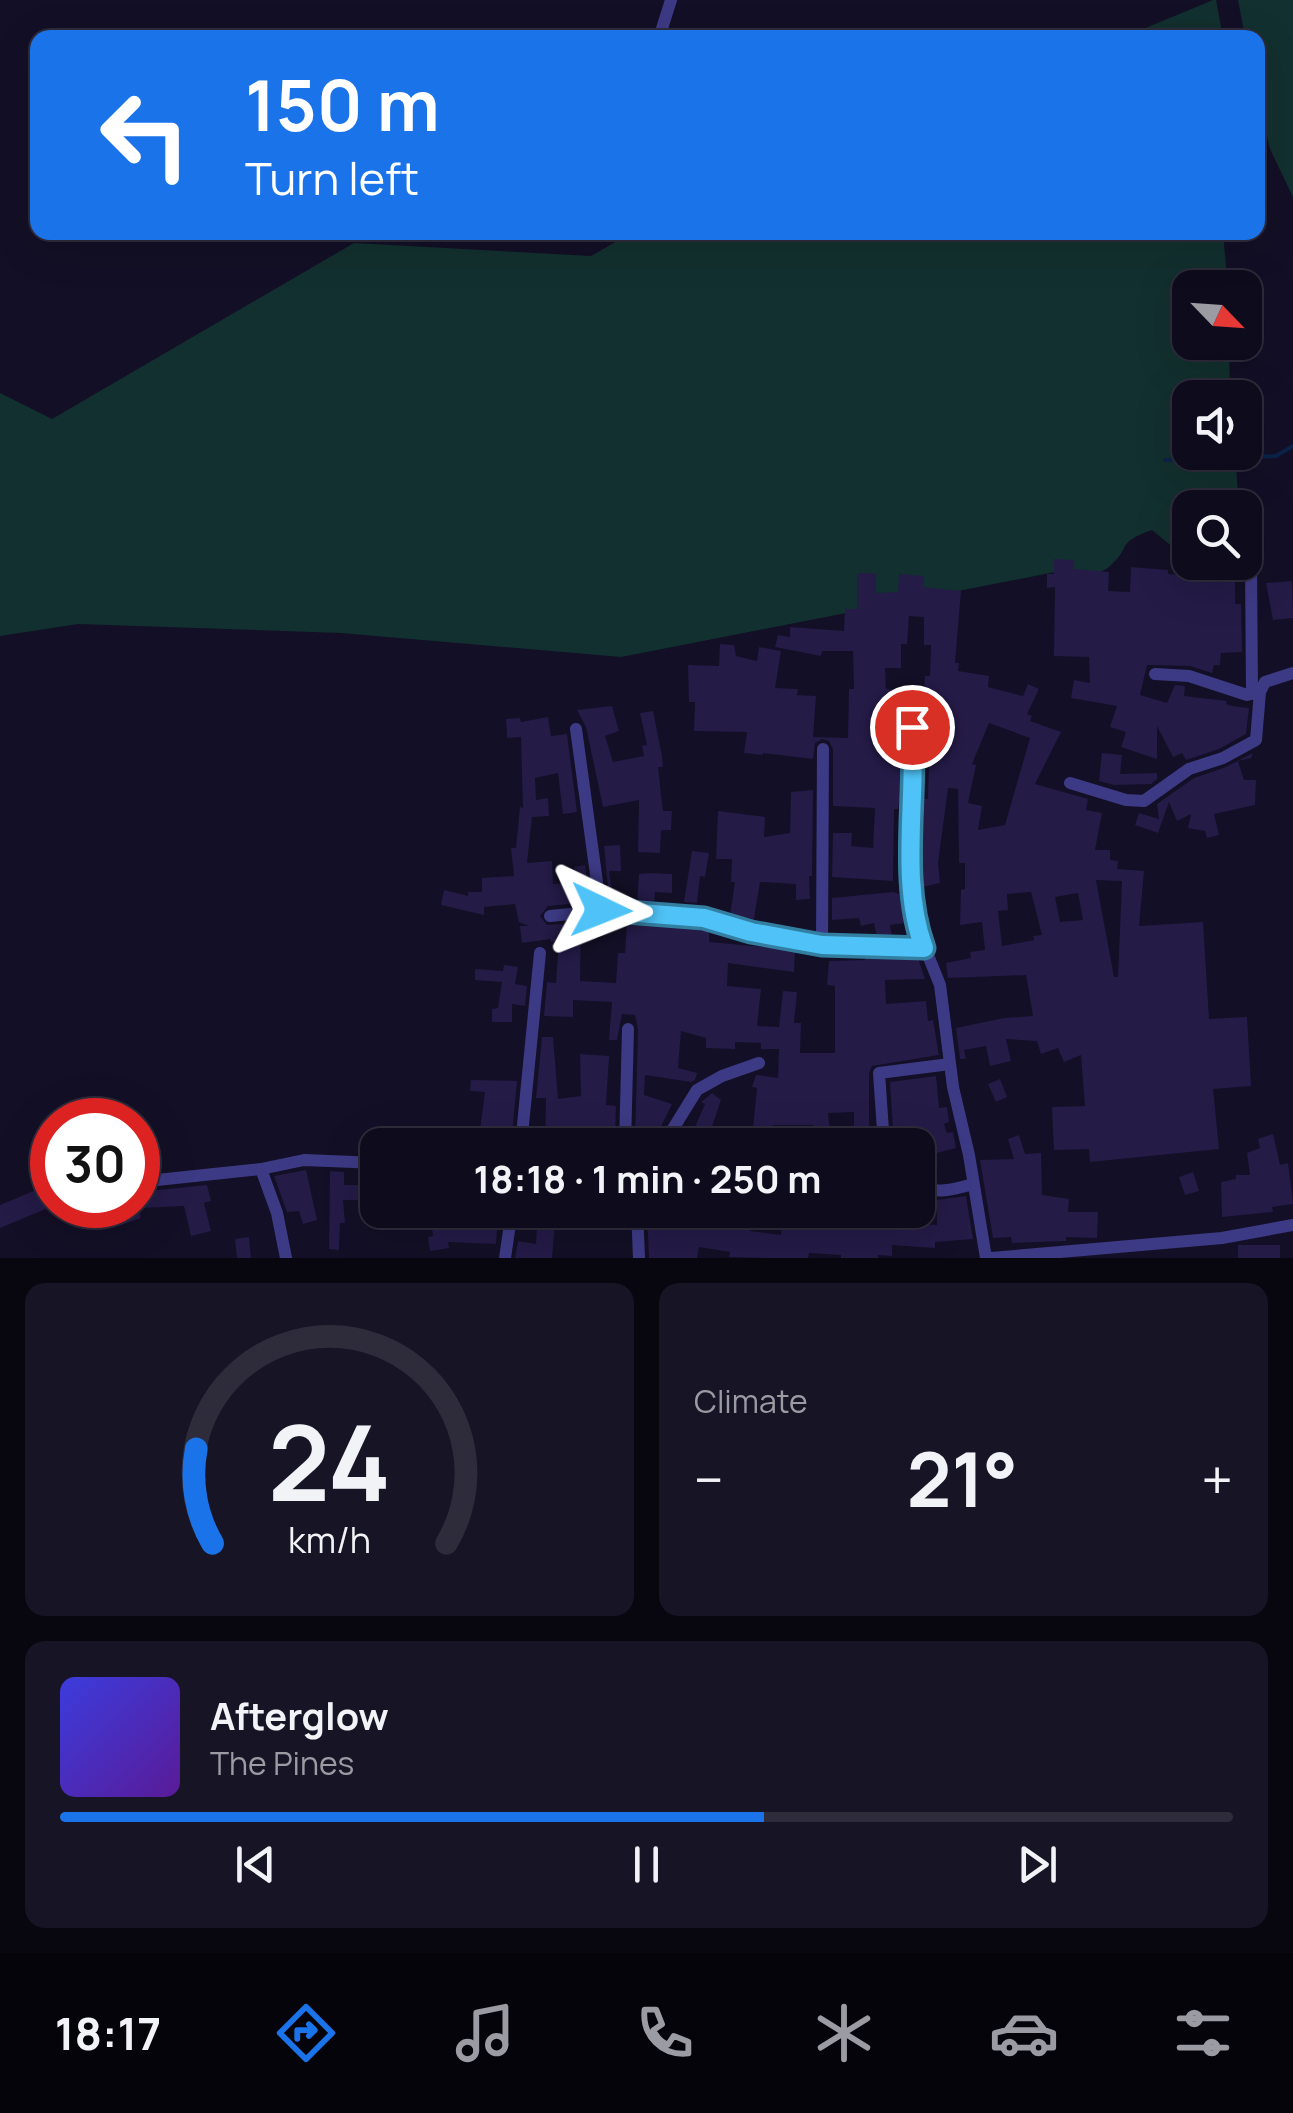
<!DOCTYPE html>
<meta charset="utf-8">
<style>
:root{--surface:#0e0b1c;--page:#171425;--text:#f1f3f6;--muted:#9b9ba3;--line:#2e2b3b;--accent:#1a73e8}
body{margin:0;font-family:Manrope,sans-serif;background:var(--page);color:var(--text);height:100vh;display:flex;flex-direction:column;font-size:38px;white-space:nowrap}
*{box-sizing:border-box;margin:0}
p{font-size:32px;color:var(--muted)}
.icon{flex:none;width:55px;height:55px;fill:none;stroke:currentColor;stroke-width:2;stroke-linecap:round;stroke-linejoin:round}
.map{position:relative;height:1258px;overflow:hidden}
.sheet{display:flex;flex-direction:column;gap:25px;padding:25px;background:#08060f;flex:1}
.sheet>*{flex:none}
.hud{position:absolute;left:30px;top:30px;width:1235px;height:210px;border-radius:20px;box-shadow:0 10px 40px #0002,0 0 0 2px var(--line);background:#1a73e8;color:#fff;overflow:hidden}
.needle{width:65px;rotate:115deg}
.tools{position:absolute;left:1172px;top:270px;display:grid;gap:20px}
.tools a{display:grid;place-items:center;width:90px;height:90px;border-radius:20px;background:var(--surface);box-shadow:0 10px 40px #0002,0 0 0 2px var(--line);font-size:50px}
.speed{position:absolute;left:30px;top:1098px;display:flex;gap:20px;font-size:50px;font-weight:700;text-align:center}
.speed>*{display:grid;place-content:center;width:130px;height:130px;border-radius:50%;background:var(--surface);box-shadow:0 10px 40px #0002,0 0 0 2px var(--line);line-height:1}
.speed .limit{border:15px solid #d22;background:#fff;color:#111}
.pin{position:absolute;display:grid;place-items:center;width:85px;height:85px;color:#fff;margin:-42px;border:5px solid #fff;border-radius:50%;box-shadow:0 2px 10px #0007}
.me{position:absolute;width:110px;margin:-55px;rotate:92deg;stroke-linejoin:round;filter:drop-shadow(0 0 8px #0008)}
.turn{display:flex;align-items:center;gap:35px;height:210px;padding:0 50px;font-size:45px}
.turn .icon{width:130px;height:130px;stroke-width:2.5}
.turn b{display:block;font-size:70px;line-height:85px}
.big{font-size:75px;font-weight:700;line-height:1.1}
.sheet .card{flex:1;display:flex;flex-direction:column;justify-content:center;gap:15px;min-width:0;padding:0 35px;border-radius:20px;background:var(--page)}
.sheet .dial{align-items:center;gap:0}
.dial svg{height:260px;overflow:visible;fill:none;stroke:var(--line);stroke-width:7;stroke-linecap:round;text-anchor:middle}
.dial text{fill:var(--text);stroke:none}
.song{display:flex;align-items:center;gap:30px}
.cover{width:120px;height:120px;border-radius:15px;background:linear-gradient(135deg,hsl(240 70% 55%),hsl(270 70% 35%))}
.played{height:10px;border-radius:5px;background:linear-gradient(90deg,var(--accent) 60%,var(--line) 60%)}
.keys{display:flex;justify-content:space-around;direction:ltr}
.heat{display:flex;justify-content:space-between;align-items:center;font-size:55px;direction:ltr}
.sheet .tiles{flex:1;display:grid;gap:25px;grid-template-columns:1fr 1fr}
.card:last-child{grid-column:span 2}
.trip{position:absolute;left:360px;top:1128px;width:575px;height:100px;border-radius:20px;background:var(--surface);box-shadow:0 10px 40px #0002,0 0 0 2px var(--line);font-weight:700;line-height:100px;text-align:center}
.tabs{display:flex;height:160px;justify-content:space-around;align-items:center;background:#06040b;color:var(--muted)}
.tabs .icon{width:70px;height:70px}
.tabs .on{color:var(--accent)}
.tabs b{font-size:45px;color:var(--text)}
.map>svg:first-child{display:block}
</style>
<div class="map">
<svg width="1293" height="1258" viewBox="0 0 1293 1258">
<rect width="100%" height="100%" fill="#130f26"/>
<path fill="#12302f" d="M 1213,0 L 1216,0 L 1223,37 L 1124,37 Z
M 1238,0 L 1293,0 L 1293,197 L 1270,149 L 1258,100 L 1258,38 L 1245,37 Z
M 633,232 L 1223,233 L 1228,287 L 1190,288 L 1190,342 L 1229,343 L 1230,397 L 1190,398 L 1190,452 L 1235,453 L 1239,507 L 1190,508 L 1190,539 L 1169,544 L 1152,530 C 1115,543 1132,547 1110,566 C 1096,579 1072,573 1055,572 L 621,657 L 341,633 L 78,624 L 0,636 L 0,393 L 52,419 L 354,243 L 591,256 Z"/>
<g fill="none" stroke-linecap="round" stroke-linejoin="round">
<path stroke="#0c2248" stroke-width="4" d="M 1165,460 L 1276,456 L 1293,446"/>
</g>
<path fill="#241b47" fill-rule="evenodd" d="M 1054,559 L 1074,560 L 1074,569 L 1109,572 L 1108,591 L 1130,592 L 1131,567 L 1168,570 L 1168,574 L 1197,576 L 1197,565 L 1241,567 L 1241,579 L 1235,578 L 1235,604 L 1241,604 L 1242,652 L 1221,653 L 1220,665 L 1214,665 L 1212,673 L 1190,666 L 1147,665 L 1140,695 L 1167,703 L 1175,685 L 1185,686 L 1184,696 L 1227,701 L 1226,704 L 1232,706 L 1249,708 L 1246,734 L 1219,749 L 1186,760 L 1182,753 L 1173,757 L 1157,726 L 1157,759 L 1121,747 L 1126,732 L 1110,727 L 1117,706 L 1071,698 L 1074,680 L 1090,683 L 1089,657 L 1054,656 L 1055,587 L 1047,588 L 1047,574 L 1054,574 Z
M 857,573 L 876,573 L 876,593 L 898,592 L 899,574 L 924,576 L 923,587 L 961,591 L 955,663 L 959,663 L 958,671 L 989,676 L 988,687 L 1023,696 L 1028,684 L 1039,689 L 1027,714 L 1032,716 L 1030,721 L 1061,732 L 1035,784 L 1088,799 L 1086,810 L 1102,813 L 1095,850 L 1110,850 L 1110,860 L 1118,861 L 1117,869 L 1144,871 L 1139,926 L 1203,922 L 1209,1019 L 1247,1017 L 1251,1086 L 1213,1089 L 1219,1149 L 1090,1162 L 1089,1149 L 1054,1150 L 1052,1107 L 1085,1106 L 1081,1055 L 1064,1062 L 1058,1048 L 1041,1054 L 1037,1041 L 1006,1039 L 1011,1061 L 990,1066 L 986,1046 L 964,1050 L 966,1059 L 960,1059 L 956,1028 L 1004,1018 L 1033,1016 L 1026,975 L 948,978 L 946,963 L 971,958 L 970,952 L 985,950 L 982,922 L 960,925 L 961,890 L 965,889 L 965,863 L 959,863 L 958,789 L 948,788 L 938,863 L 940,883 L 922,887 L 924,799 L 928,799 L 929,763 L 928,758 L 924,758 L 924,690 L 925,676 L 930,676 L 931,645 L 924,645 L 924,617 L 909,616 L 907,644 L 901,644 L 901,668 L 885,668 L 886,689 L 901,690 L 899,724 L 904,758 L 902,758 L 903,782 L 898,809 L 894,809 L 893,881 L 832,877 L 833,833 L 852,833 L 851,846 L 873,848 L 875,808 L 833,806 L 833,749 L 829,741 L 822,739 L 815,743 L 813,759 L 763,753 L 763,755 L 744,753 L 747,732 L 694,731 L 695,702 L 689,702 L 688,665 L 719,666 L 720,644 L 734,645 L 736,656 L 757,661 L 759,647 L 781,651 L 775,688 L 798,689 L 797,695 L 816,696 L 813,737 L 848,738 L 849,689 L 854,689 L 853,651 L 822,651 L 821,656 L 775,647 L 778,635 L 790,637 L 790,627 L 844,631 L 845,609 L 857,609 ZM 989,723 L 1030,738 L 1005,825 L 978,830 L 982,806 L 968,803 L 976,765 L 972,764 ZM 1096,880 L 1122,881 L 1118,977 L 1114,977 ZM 1031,892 L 1042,935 L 1033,936 L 1034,940 L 1002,946 L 998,911 L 1008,910 L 1007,894 ZM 1078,893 L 1083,920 L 1060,922 L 1055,897 Z
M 1292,581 L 1293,618 L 1273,620 L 1266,583 Z
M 612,706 L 619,731 L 605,736 L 613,762 L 644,756 L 642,746 L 647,745 L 640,713 L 653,711 L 662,756 L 663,767 L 658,767 L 663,811 L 672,811 L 671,830 L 661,830 L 660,853 L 638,852 L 639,800 L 603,807 L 586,727 L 577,710 Z
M 548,717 L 551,736 L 567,734 L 577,812 L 563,814 L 558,773 L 535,778 L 536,800 L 548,798 L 549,816 L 532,817 L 527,863 L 552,861 L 553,884 L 577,883 L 574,867 L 585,865 L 590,902 L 548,906 L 540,916 L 547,925 L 581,923 L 580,981 L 616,983 L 618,953 L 625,953 L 627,923 L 709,930 L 709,942 L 795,950 L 794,972 L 728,963 L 727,986 L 761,989 L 757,1026 L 779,1027 L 783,991 L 797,992 L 794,1023 L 801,1023 L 800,1053 L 835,1053 L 835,986 L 827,985 L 829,961 L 865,960 L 864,956 L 918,958 L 925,979 L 885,980 L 886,1004 L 926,1001 L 928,1021 L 933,1020 L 939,1055 L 872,1066 L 869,1073 L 869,1126 L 854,1127 L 854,1112 L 828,1113 L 831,1143 L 814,1145 L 813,1125 L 773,1125 L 773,1130 L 753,1128 L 757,1088 L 752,1087 L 756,1075 L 778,1078 L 779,1049 L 761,1049 L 761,1043 L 735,1042 L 735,1049 L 706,1048 L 706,1038 L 681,1031 L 678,1068 L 697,1073 L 695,1080 L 691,1082 L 645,1075 L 644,1095 L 672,1104 L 652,1145 L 635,1139 L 638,1029 L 635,1015 L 622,1014 L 617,1040 L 609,1040 L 612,1002 L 573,1000 L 573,1017 L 544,1016 L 547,982 L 556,983 L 559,941 L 551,942 L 551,939 L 522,943 L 520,926 L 529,926 L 519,922 L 515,904 L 484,907 L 484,915 L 441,905 L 444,890 L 468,896 L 468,892 L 482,892 L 482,878 L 514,876 L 511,848 L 516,848 L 520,807 L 523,808 L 521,737 L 507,738 L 506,719 L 520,718 L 521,722 Z
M 1102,753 L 1122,755 L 1120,774 L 1157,773 L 1157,779 L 1151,784 L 1114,785 L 1099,781 Z
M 1253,753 L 1251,758 L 1238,761 L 1244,780 L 1256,780 L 1255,805 L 1214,814 L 1219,835 L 1207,838 L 1205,831 L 1188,828 L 1191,814 L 1177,821 L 1169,802 L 1158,833 L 1135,825 L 1139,813 L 1159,819 L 1157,804 L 1194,778 L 1226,767 Z
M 812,790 L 813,790 L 812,876 L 809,876 L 810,899 L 796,900 L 796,884 L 760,882 L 754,919 L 730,915 L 735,882 L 731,882 L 732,859 L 716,859 L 718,811 L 765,817 L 764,837 L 790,833 L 791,792 Z
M 620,845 L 621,871 L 609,871 L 613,897 L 609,898 L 604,846 Z
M 692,851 L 709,853 L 705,877 L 700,876 L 697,903 L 684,902 Z
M 653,873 L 672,874 L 672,893 L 655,892 L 654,905 L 637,903 L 639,874 Z
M 893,892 L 902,895 L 905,923 L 890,925 L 892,937 L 877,937 L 874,923 L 861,926 L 859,918 L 832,920 L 832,898 Z
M 504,965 L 518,967 L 515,984 L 527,986 L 525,1006 L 512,1004 L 512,1022 L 492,1022 L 492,1009 L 498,1008 L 502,982 L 475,980 L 475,969 L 503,971 Z
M 542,1037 L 553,1037 L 558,1099 L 581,1096 L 580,1054 L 609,1056 L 606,1105 L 616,1106 L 615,1141 L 588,1139 L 588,1145 L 545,1145 L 546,1098 L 536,1098 Z
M 936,1076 L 939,1108 L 947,1107 L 949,1122 L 944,1124 L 947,1133 L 953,1132 L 956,1148 L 918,1158 L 918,1145 L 894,1145 L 890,1082 Z
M 1000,1079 L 1007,1097 L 996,1102 L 988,1084 Z
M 471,1080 L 517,1081 L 511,1145 L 478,1145 L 485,1092 L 470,1091 Z
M 712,1093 L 721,1100 L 709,1135 L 694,1129 L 705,1104 L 701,1102 Z
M 873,1128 L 874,1145 L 861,1145 L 860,1130 Z
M 1273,1134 L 1280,1165 L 1288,1163 L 1293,1204 L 1272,1207 L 1273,1212 L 1222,1217 L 1221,1182 L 1236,1179 L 1236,1175 L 1250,1175 L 1247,1153 L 1260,1148 L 1258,1139 Z
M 1019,1135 L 1025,1154 L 1041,1153 L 1042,1195 L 1069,1199 L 1068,1212 L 1098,1212 L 1097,1238 L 1066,1237 L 1066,1241 L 1012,1243 L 1011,1237 L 993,1238 L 980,1160 L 1014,1159 L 1008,1139 Z
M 306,1170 L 317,1220 L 303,1224 L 299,1211 L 287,1212 L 274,1176 Z
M 330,1171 L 344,1172 L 344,1185 L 378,1185 L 378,1200 L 343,1200 L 345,1223 L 340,1223 L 339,1250 L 329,1249 Z
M 1193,1172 L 1199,1191 L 1185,1195 L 1179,1177 Z
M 48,1185 L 55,1205 L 0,1228 L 0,1205 Z
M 207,1185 L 211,1201 L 204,1203 L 211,1231 L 191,1236 L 184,1206 L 142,1208 L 139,1210 L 141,1218 L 121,1225 L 118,1215 L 111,1217 L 108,1205 L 138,1205 L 138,1192 Z
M 966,1196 L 973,1239 L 935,1242 L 935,1248 L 892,1245 L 892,1256 L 878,1255 L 878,1258 L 841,1258 L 841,1255 L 809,1253 L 808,1258 L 768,1258 L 729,1257 L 730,1252 L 699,1247 L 697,1258 L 649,1258 L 647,1210 L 750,1210 L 750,1231 L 781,1235 L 783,1210 L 838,1210 L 838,1216 L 878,1213 L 878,1222 L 937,1225 L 937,1200 Z
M 436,1210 L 447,1210 L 448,1220 L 477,1220 L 477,1210 L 498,1210 L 496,1244 L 448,1242 L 449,1248 L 430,1251 L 428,1237 L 433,1236 L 431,1218 L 437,1218 Z
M 538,1210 L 556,1210 L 552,1258 L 515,1258 L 518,1241 L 536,1244 Z
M 249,1237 L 251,1258 L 237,1258 L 235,1239 Z
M 1238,1245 L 1280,1245 L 1280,1258 L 1238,1258 Z"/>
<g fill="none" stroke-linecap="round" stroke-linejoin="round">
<path stroke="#3d3a85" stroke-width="12" d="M 659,38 L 671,0
M 1245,558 L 1251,562 L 1252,694
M 1155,674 L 1189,676 L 1247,695 L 1260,692 L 1265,682 L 1293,673
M 912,727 L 915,767 L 912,901 L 915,923 L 940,985 L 953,1087 L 969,1155 L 986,1258
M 576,729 L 601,911 L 705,918 L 751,932 L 822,945 L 924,948
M 1070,783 L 1126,800 L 1144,801 L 1189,769 L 1223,758 L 1256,740 L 1260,692
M 550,916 L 601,911
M 822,945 L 823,749
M 788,1141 L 798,1145
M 521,1145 L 540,953
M 625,1145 L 628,1029
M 663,1145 L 697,1090 L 722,1076 L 759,1063
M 884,1145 L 879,1073 L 950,1064
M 261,1169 L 277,1213 L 286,1258
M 138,1182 L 261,1169 L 304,1160 L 378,1163
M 918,1185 C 934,1195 955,1189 973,1184
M 637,1210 L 639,1258
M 505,1258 L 512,1210
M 991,1258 L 1222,1238 L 1293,1225"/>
</g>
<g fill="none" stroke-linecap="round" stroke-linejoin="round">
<g stroke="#337fa1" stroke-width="25">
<path id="route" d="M 601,910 L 704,918 L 751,932 L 822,945 L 924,948 C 899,881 917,799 912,727"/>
</g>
<use href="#route" stroke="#4fc3f7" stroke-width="18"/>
</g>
</svg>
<div class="tools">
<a><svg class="needle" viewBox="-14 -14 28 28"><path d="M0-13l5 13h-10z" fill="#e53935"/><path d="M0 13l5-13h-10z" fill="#9b9ba3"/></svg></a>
<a><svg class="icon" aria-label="sound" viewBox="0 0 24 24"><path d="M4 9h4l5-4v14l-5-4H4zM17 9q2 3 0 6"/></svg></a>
<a><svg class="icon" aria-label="search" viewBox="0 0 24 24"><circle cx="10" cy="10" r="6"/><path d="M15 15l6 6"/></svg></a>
</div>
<div class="speed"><div class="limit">30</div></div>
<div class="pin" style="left:912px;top:727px;background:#d93025"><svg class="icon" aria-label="arrive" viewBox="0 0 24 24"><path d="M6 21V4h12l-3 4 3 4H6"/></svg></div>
<svg class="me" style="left:601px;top:910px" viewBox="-20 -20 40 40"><path d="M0-17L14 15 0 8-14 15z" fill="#4fc3f7" stroke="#fff" stroke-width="4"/></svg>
<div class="trip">18:18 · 1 min · 250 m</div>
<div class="hud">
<div class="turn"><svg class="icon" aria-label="left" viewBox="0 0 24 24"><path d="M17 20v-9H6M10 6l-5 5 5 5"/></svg><div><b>150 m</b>Turn left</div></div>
</div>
</div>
<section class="sheet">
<div class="tiles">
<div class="card dial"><svg viewBox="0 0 100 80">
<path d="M14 69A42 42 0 1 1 86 69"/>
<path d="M14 69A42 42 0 0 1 9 40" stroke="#1a73e8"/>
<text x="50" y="56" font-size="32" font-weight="700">24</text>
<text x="50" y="72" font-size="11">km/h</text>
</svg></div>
<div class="card"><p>Climate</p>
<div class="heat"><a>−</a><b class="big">21°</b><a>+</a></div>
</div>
<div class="card">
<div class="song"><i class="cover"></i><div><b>Afterglow</b><p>The Pines</p></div></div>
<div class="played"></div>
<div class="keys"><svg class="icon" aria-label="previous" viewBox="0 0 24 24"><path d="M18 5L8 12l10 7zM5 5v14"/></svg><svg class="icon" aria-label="pause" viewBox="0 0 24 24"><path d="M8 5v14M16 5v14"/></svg><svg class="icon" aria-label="next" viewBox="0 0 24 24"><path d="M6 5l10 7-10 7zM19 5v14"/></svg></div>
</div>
</div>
</section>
<nav class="tabs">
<b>18:17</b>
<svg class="icon on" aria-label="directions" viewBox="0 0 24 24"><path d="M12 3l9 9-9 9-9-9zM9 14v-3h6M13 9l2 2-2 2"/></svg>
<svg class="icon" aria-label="music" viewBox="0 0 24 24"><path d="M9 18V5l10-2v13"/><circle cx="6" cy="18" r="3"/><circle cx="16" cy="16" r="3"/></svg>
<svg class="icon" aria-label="phone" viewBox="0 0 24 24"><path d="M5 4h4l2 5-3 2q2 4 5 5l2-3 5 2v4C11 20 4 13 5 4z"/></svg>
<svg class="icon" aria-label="climate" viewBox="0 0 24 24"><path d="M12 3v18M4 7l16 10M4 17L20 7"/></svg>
<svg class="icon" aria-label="car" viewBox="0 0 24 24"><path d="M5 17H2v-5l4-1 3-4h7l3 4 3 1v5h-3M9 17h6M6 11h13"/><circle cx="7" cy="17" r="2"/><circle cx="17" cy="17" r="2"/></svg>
<svg class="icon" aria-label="filters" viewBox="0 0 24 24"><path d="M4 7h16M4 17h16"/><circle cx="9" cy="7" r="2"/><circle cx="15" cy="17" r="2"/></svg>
</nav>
